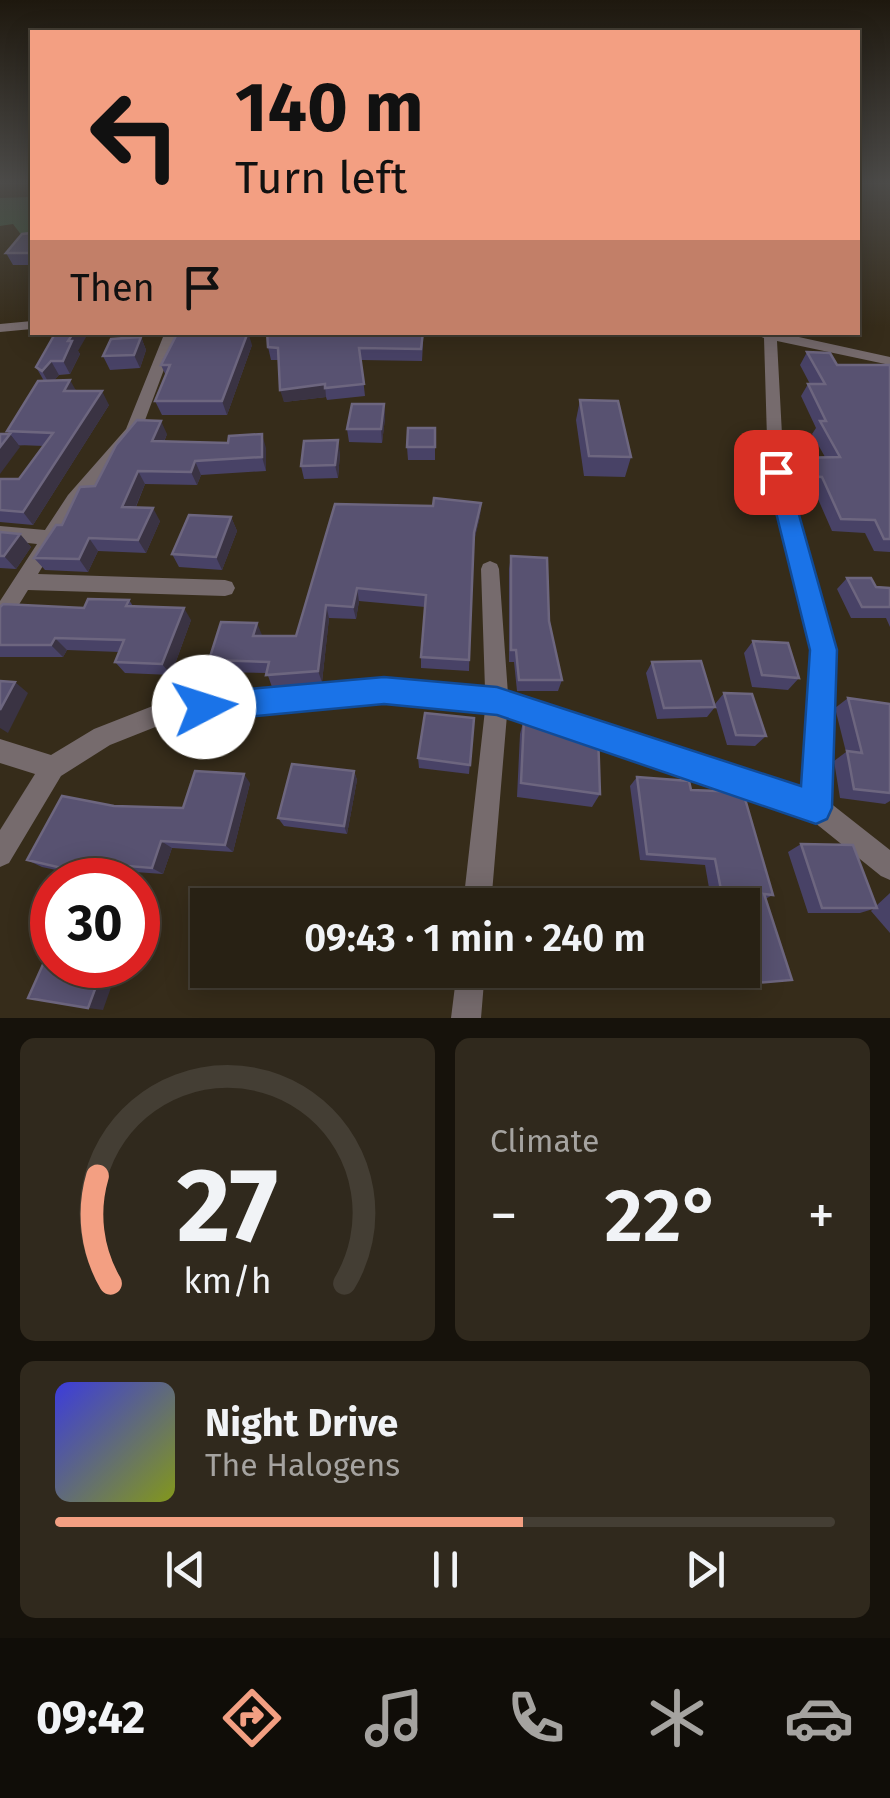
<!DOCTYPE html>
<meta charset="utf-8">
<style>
:root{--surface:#282114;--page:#30291d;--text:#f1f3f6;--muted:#a5a3a0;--line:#443e34;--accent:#f39f82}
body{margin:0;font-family:"Fira Sans",sans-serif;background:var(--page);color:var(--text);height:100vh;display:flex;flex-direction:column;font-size:38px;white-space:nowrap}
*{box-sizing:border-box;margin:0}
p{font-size:32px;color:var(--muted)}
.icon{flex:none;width:55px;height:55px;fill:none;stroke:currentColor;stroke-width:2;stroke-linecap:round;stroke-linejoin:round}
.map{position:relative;height:1018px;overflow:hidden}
.side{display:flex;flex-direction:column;gap:20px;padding:20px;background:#16120b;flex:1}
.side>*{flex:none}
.hud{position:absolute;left:30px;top:30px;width:830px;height:305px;border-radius:0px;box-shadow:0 5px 25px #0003,0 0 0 2px var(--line);background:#f39f82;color:#111;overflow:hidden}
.speed{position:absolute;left:30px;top:858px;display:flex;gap:20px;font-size:50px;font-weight:700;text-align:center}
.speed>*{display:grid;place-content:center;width:130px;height:130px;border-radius:50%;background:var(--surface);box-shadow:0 5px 25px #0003,0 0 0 2px var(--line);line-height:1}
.speed .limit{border:15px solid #d22;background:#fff;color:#111}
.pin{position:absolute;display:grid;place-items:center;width:85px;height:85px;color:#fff;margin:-42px;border-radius:20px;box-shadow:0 5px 15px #0006}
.me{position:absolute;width:110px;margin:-55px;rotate:85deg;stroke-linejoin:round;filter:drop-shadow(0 0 8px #0008)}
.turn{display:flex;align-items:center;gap:35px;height:210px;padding:0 40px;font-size:45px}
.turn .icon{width:130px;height:130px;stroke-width:2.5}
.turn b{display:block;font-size:70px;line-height:85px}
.then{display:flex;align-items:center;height:95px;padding:0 40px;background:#0003;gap:20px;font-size:38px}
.big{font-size:75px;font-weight:600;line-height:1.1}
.side .tile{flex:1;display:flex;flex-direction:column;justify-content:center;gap:15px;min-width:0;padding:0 35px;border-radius:15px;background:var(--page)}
.side .dial{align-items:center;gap:0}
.dial svg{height:260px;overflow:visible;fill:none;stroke:var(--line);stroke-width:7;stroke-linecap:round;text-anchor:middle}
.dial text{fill:var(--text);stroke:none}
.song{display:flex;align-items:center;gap:30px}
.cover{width:120px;height:120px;border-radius:15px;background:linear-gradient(135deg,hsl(240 70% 55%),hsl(70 70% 35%))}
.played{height:10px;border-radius:5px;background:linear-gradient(90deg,var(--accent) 60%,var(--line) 60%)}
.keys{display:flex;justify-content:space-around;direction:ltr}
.heat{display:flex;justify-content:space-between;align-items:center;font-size:55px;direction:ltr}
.side .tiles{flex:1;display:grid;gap:20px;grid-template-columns:1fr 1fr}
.tile:last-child{grid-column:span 2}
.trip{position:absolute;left:190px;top:888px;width:570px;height:100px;border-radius:0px;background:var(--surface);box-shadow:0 5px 25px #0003,0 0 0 2px var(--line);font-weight:600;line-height:100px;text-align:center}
.tab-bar{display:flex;height:160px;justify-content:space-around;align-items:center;background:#100d08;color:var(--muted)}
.tab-bar .icon{width:70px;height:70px}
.tab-bar .current{color:var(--accent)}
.tab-bar b{font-size:45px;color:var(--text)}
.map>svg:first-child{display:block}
</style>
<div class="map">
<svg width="890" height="1018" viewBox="0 0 890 1018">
<rect width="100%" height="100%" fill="#362c1a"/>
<path fill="#3e5840" d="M 32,197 L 32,249 L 13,224 L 0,226 L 0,198 Z"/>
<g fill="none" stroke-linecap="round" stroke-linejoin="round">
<path fill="#766b6d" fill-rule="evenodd" d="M 32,321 L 32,329 L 0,332 L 0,324 Z
M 165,332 L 178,332 L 141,431 L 80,505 L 38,574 L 225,580 L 232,582 L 235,588 L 232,594 L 225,596 L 28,590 L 7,624 L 0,627 L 0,601 L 37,544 L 0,540 L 0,526 L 45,530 L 68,495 L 126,429 Z
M 749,332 L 776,332 L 890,357 L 890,365 L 777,341 L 784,472 L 833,649 L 829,802 L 890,850 L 890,880 L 881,876 L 809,818 L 507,715 L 491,905 L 463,905 L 485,710 L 384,700 L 168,722 L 110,745 L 61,776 L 9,863 L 0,867 L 0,830 L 35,774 L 0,763 L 0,739 L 51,755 L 94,729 L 168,700 L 384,680 L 485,689 L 481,569 L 483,564 L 490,561 L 497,564 L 499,569 L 508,694 L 804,792 L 813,649 L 768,472 L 764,338 Z
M 457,970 L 485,970 L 481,1018 L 451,1018 Z"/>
</g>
<path fill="#484266" d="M 32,233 L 32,265 L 13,265 L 6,253 Z
M 141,337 L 146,350 L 140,368 L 110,370 L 103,356 Z
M 423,343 L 422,361 L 361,360 L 365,396 L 327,400 L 326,397 L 284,402 L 278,360 L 271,360 L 268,347 Z
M 252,345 L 227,415 L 162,415 L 155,401 L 166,376 L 161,365 Z
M 78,351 L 80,354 L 70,374 L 59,375 L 54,380 L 109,405 L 33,525 L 0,522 L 0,479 L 19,479 L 44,446 L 18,445 L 20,447 L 7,431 L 44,381 L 36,367 Z
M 807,352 L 837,365 L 890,365 L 890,552 L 874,551 L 865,533 L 832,531 L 814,490 L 793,489 L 788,471 L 796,458 L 825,457 L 812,434 L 816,428 L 801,396 L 808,384 L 810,384 L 800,365 Z
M 580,400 L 631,457 L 625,477 L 584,476 L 576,420 Z
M 384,404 L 385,418 L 382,443 L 349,442 L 347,429 Z
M 435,428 L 435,460 L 408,460 L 407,447 Z
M 167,434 L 164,442 L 266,448 L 266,471 L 201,475 L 197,485 L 145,484 L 136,507 L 160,521 L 146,553 L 98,551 L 88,572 L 45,570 L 34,558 L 95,486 Z
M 340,453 L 338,478 L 304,479 L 301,466 Z
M 481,503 L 480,516 L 473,544 L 469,671 L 421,668 L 421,657 L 425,607 L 359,601 L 356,619 L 329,618 L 322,682 L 272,687 L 267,673 L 216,672 L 209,660 L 262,635 L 296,636 L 335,504 L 433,506 Z
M 231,517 L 237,531 L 222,570 L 179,567 L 172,554 Z
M 0,532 L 20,534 L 31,547 L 16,569 L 0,568 Z
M 511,556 L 549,621 L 562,680 L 558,691 L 517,691 L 514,662 L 509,662 L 509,569 Z
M 847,578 L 876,587 L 890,588 L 890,627 L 886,618 L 851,618 L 837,589 Z
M 129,600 L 133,606 L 191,620 L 171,675 L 125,673 L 115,662 L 119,652 L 67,650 L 63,657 L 0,657 L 0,607 L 84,608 Z
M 753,641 L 799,678 L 788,690 L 752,687 L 744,653 Z
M 652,662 L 715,707 L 707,717 L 657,719 L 646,673 Z
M 724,693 L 766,736 L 755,746 L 727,745 L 715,704 Z
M 848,698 L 890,704 L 890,801 L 885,804 L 840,798 L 834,761 L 846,752 L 835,708 Z
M 474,718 L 469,774 L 419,768 L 418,758 Z
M 524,719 L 600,794 L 592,807 L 517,797 L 520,734 Z
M 354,771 L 357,780 L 347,834 L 284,826 L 278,818 Z
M 637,777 L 691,790 L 773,895 L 765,899 L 792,980 L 695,989 L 629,986 L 627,970 L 742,970 L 742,905 L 712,905 L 705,865 L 640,860 L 630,786 Z
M 250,783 L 233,852 L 172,848 L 163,874 L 93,869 L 89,877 L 42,867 L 27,860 L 114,806 L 183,808 Z
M 801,844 L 876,906 L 890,893 L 890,933 L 871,911 L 873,909 L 860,913 L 808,913 L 788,852 Z"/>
<path fill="#3a3343" d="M 74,332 L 89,332 L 78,351 L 80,354 L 70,374 L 63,361 L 68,341 Z
M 248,332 L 252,345 L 227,415 L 222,401 Z
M 141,337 L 146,350 L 140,368 L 134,355 Z
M 51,361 L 59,375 L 50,385 L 42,371 Z
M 70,380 L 78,394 L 64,391 Z
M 325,384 L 326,397 L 284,402 L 280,390 Z
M 102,391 L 109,405 L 33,525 L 23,512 Z
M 384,404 L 385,418 L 382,443 L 381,429 Z
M 161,421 L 167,434 L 158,455 L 152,441 Z
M 10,434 L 20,447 L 0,474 L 0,447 Z
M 262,434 L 266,448 L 266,471 L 262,457 Z
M 338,440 L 340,453 L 338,478 L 335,465 Z
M 195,461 L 201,475 L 197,485 L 191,472 Z
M 138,471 L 145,484 L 130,520 L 122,507 Z
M 481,503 L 480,516 L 473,546 L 474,533 Z
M 153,508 L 160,521 L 146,553 L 138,540 Z
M 231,517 L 237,531 L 222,570 L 216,557 Z
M 20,534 L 31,547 L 16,569 L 4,556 Z
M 89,538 L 98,551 L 88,572 L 79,559 Z
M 357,588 L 359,601 L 356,619 L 353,607 Z
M 326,605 L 329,618 L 322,682 L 318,671 Z
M 184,608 L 191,620 L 171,675 L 162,664 Z
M 257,623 L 262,635 L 259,648 L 253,636 Z
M 55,638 L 67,650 L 63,657 L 51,645 Z
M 15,682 L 28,693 L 8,733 L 0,728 L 0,710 Z
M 354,771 L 357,780 L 347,834 L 344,826 Z
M 244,774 L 250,783 L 233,852 L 225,845 Z
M 161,841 L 172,848 L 163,874 L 152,868 Z
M 79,862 L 93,869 L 89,877 L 75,871 Z
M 104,965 L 119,965 L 103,1010 L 88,1008 Z"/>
<path fill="#585271" stroke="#6d667f" stroke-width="2.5" d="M 32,233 L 32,253 L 6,253 L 22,234 Z
M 56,332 L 74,332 L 68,341 L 72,341 L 63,361 L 51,361 L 42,371 L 36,367 Z
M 178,332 L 248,332 L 222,401 L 155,401 L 170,365 L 161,365 Z
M 267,332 L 423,332 L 421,349 L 359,348 L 364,384 L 325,388 L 325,384 L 280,390 L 278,348 L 268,347 Z
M 141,337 L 134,355 L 103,356 L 111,339 Z
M 807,352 L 830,353 L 837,365 L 890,365 L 890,539 L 884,539 L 875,520 L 841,519 L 822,477 L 801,476 L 796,458 L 840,457 L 820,421 L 826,421 L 808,384 L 825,384 Z
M 70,380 L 64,391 L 102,391 L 23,512 L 0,510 L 0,479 L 19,479 L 53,433 L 7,431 L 38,381 Z
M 580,400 L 618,401 L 631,457 L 589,456 Z
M 352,404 L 384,404 L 381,429 L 347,429 Z
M 137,420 L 161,421 L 152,441 L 228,443 L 229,436 L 262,434 L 262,457 L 195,461 L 191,472 L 138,471 L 122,507 L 153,508 L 138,540 L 89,538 L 79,559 L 34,558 L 56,525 L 62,525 L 80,487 L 95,486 L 116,445 Z
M 408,428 L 435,428 L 435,447 L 407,447 Z
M 0,434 L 10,434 L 0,447 Z
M 338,440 L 335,465 L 301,466 L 304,441 Z
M 434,498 L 481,503 L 474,533 L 469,660 L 421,657 L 426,595 L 357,588 L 353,607 L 326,605 L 318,671 L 266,675 L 269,662 L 209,660 L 221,622 L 257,623 L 253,636 L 296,636 L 335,504 L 433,506 Z
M 189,515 L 231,517 L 216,557 L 172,554 Z
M 0,532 L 20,534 L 4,556 L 0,556 Z
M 511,556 L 547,558 L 549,621 L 562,680 L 519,680 L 516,650 L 511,650 Z
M 847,578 L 871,578 L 876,587 L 890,588 L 890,607 L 862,607 Z
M 88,599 L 129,600 L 126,606 L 184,608 L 162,664 L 115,662 L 124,640 L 55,638 L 51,645 L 0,645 L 0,607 L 3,604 L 84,608 Z
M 753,641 L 788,643 L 799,678 L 762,675 Z
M 701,661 L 715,707 L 664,708 L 652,662 Z
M 0,681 L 15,682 L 0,710 Z
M 724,693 L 752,694 L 766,736 L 736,735 Z
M 848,698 L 890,704 L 890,793 L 854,789 L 847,751 L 862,753 Z
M 425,713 L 474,718 L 470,765 L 418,758 Z
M 524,719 L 598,733 L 600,794 L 521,783 Z
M 292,764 L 354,771 L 344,826 L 278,818 Z
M 195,771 L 244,774 L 225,845 L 161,841 L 152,868 L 79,862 L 75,871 L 27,860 L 62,796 L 114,806 L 183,808 Z
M 637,777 L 689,781 L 691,790 L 743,792 L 773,895 L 764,894 L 792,980 L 705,987 L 637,984 L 635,970 L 742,970 L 742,905 L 724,905 L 715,859 L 647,854 Z
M 801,844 L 853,845 L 877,908 L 822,908 Z
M 523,895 L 575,899 L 576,905 L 523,905 Z
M 49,951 L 52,952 L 52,965 L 104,965 L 88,1008 L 28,998 Z"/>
<linearGradient id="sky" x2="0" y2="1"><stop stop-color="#1e180e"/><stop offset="0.56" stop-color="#4c4b49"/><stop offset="1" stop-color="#4c4b49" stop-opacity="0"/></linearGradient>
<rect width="890" height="327" fill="url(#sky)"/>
<path fill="#1a73e8" stroke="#114b97" stroke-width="2.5" d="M 776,464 L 787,472 L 837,650 L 832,808 L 827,819 L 816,824 L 497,715 L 384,704 L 204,721 L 194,717 L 190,707 L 194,697 L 204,693 L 384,677 L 497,687 L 801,786 L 810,650 L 766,472 Z"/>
</svg>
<div class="speed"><div class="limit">30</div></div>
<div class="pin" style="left:776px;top:472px;background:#d93025"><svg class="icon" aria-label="arrive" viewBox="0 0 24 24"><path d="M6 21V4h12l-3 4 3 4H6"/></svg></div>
<svg class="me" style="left:204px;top:707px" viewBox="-20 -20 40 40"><circle r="19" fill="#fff"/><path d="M0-13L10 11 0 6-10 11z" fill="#1a73e8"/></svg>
<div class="trip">09:43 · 1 min · 240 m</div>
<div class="hud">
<div class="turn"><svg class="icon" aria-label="left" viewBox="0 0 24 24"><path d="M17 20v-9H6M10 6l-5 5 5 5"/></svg><div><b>140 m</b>Turn left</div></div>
<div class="then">Then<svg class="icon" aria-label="arrive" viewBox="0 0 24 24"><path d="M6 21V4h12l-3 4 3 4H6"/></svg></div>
</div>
</div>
<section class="side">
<div class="tiles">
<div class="tile dial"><svg viewBox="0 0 100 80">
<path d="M14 69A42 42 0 1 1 86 69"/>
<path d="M14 69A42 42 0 0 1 10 36" stroke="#f39f82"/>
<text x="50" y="56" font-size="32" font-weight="700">27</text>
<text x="50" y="72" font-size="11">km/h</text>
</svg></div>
<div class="tile"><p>Climate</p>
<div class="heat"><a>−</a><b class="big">22°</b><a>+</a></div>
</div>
<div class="tile">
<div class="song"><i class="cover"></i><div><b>Night Drive</b><p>The Halogens</p></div></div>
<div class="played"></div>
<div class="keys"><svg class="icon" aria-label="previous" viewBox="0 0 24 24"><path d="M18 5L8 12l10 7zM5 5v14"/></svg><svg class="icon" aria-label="pause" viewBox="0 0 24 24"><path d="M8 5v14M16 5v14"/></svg><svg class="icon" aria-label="next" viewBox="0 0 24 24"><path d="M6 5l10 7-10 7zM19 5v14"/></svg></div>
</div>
</div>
</section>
<nav class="tab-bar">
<b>09:42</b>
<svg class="icon current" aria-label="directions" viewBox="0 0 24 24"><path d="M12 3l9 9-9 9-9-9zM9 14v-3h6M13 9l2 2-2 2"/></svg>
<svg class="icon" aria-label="music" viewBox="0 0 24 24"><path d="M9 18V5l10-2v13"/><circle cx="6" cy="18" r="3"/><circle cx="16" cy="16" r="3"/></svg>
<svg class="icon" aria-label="phone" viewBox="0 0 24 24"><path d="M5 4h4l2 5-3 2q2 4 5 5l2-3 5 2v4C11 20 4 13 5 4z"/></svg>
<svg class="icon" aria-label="climate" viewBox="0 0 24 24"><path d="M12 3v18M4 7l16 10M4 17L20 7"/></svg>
<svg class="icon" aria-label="car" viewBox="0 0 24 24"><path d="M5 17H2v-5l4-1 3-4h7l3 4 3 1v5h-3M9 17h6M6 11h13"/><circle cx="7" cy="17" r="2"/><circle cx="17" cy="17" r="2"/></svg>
</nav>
